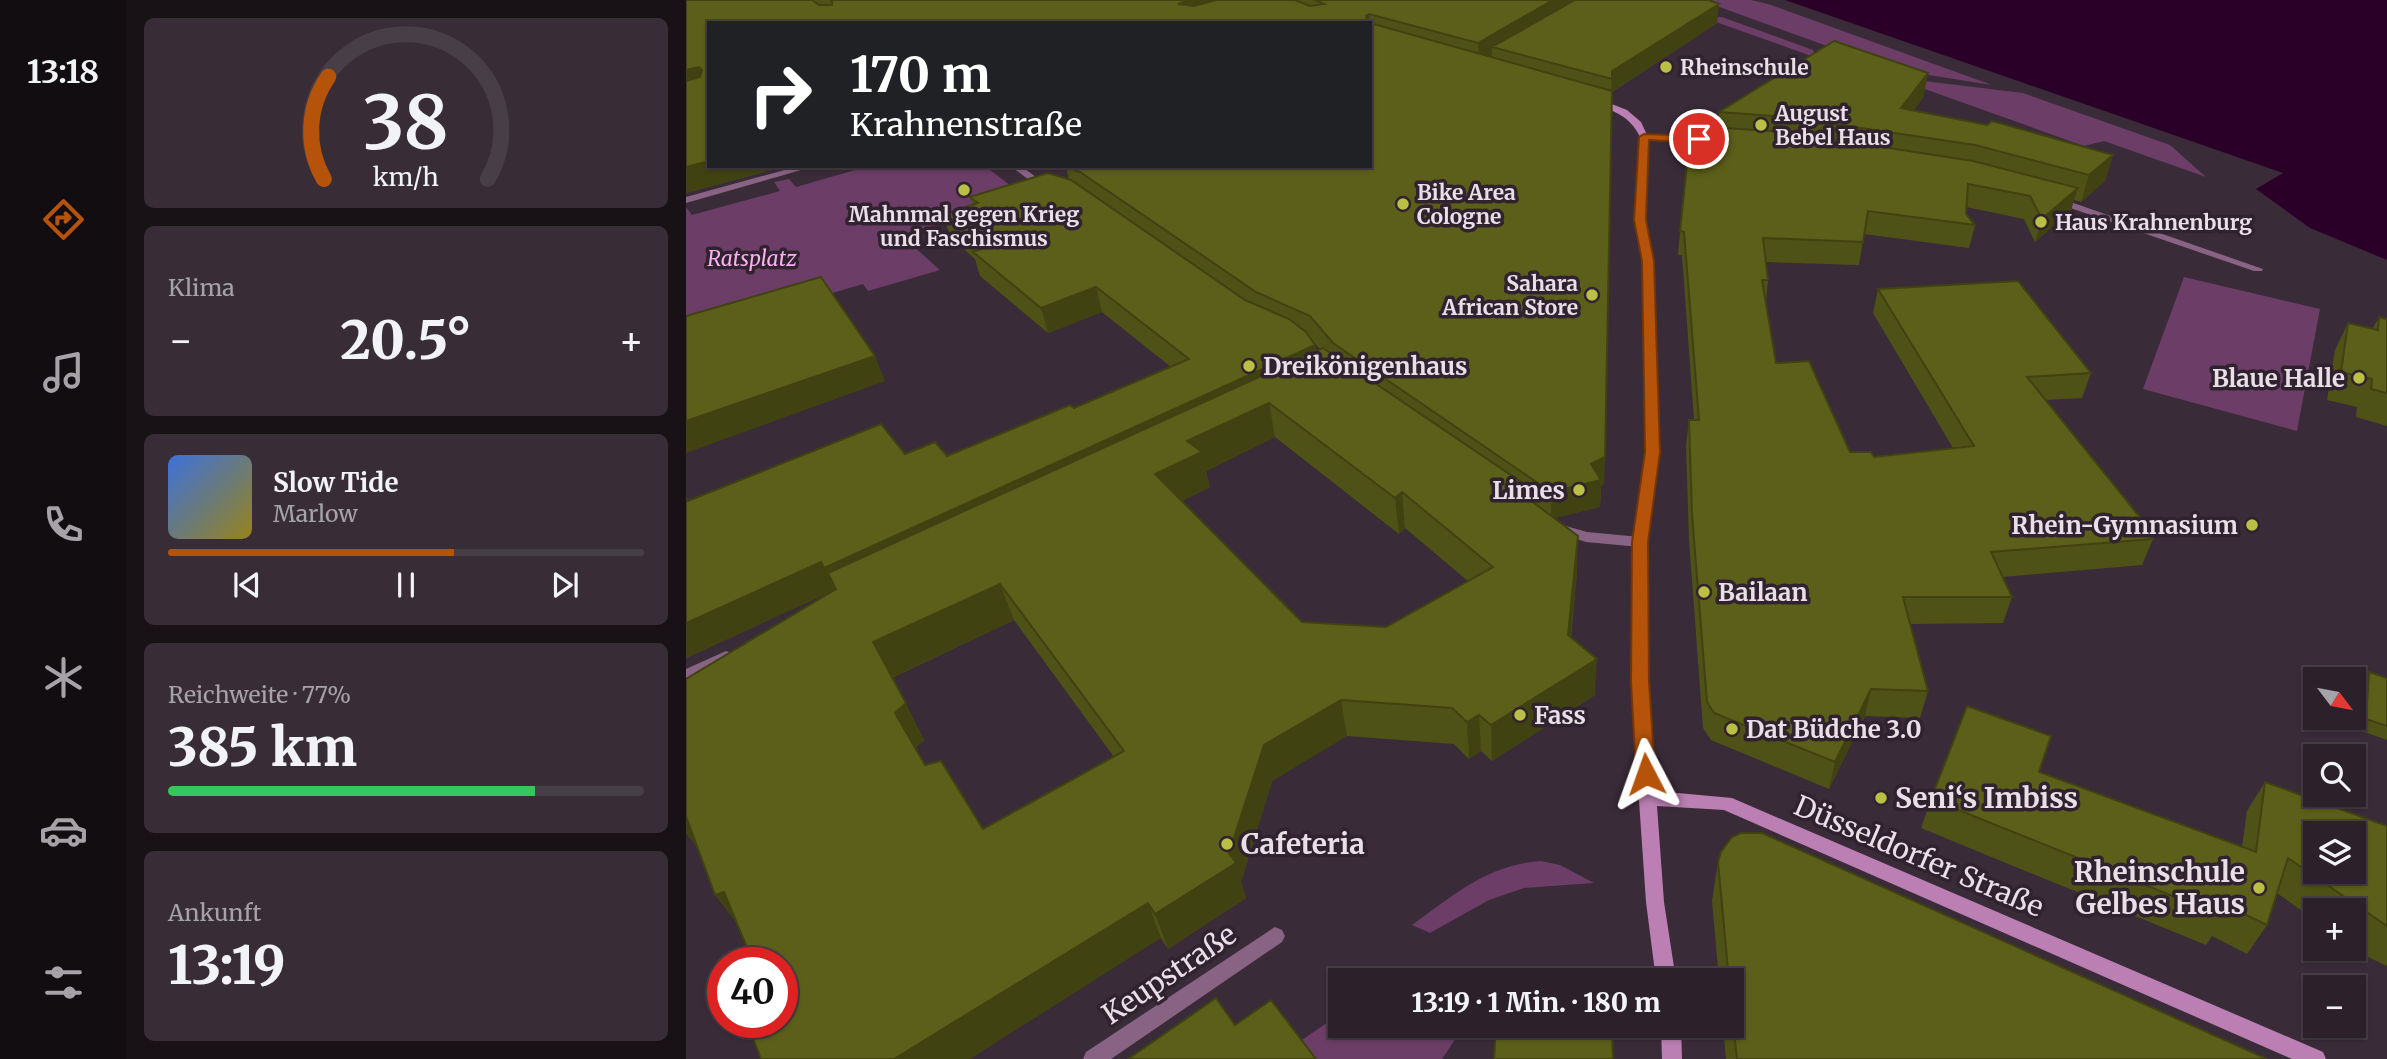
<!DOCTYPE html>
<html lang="de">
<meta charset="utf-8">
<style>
:root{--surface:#2c202a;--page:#382d36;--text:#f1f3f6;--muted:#a6a3a8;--line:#483e47;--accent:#b45309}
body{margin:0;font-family:Merriweather,serif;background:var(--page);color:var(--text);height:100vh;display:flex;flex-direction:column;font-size:26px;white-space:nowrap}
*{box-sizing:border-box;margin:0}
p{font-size:23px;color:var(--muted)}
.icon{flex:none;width:38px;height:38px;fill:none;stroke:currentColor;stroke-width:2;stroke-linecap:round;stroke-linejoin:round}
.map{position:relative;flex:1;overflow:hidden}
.sheet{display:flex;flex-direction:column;gap:18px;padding:18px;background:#181217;width:560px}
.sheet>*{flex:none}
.top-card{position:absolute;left:21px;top:21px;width:665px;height:147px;border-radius:0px;box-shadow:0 2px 5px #0004,0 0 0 2px var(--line);background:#202124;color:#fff;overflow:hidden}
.needle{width:46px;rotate:122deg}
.controls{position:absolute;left:1617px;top:667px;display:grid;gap:14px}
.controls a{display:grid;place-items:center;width:63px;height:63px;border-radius:0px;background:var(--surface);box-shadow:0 2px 5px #0004,0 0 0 2px var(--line);font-size:35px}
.speed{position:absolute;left:21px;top:947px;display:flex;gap:14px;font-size:35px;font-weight:700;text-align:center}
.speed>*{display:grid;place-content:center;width:91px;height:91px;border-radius:50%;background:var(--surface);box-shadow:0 2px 5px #0004,0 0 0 2px var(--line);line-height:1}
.speed .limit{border:10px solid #d22;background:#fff;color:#111}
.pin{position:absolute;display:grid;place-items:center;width:60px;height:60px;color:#fff;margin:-30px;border:4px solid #fff;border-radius:50%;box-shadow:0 2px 7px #0007}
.me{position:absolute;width:77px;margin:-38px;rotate:356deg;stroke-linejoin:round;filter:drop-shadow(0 0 5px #0008)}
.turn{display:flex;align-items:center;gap:24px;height:147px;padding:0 28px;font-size:32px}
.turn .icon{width:91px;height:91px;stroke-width:2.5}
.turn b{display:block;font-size:49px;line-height:60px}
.big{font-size:52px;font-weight:800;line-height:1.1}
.sheet .card{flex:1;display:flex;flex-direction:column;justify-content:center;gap:10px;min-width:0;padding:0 24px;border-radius:10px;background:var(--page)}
.sheet .dial{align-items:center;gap:0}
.dial svg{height:182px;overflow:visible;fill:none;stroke:var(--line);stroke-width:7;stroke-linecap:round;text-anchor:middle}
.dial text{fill:var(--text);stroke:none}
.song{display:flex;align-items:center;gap:21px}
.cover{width:84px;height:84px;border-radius:10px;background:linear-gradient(135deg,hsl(220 70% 55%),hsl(50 70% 35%))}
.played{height:7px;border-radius:4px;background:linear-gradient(90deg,var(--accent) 60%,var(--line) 60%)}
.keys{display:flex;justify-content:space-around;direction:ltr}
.heat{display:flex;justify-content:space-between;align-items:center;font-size:38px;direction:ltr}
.charge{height:10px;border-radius:5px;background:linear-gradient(90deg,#34c759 77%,var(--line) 0)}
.trip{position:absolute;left:642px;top:968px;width:416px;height:70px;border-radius:0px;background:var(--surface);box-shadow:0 2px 5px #0004,0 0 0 2px var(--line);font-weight:800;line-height:70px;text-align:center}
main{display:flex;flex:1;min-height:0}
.tabs{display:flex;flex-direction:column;width:126px;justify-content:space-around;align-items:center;background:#120d11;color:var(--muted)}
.tabs .icon{width:49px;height:49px}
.tabs .selected{color:var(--accent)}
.tabs b{font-size:32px;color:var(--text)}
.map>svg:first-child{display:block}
</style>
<main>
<nav class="tabs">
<b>13:18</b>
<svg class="icon selected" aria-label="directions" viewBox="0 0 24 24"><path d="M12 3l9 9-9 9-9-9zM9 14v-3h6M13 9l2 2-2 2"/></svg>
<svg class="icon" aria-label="music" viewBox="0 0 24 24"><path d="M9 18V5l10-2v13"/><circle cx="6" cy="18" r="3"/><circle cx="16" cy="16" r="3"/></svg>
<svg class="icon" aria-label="phone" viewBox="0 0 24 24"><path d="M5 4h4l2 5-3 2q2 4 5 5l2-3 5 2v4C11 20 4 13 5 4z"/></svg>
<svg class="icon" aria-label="climate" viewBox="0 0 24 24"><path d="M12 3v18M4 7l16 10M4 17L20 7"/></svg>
<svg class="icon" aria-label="car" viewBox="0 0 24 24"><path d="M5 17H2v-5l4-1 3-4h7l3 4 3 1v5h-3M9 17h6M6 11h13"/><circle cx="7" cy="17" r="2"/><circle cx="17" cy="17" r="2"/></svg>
<svg class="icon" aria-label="filters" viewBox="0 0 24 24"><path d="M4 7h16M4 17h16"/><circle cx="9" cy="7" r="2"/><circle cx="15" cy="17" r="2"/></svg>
</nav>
<section class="sheet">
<div class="card dial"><svg viewBox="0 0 100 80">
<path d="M14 69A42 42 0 1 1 86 69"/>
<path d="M14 69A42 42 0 0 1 16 24" stroke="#b45309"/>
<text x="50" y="56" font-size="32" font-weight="700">38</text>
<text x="50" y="72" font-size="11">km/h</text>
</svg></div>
<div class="card"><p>Klima</p>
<div class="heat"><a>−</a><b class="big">20.5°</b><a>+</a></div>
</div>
<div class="card">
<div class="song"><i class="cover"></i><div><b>Slow Tide</b><p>Marlow</p></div></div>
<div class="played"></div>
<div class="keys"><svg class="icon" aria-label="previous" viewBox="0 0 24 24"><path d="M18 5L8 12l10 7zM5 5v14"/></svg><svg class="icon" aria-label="pause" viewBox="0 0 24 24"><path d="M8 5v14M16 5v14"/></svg><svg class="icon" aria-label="next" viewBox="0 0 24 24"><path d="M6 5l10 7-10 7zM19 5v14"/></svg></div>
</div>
<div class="card"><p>Reichweite · 77%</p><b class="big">385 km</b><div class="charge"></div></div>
<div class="card"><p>Ankunft</p><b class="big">13:19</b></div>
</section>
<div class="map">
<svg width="1701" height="1059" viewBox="0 0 1701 1059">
<rect width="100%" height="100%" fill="#3a2b38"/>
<path fill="#6c3d67" d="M 1014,0 L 1065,0 L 1082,4 L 1306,85 L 1204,69 Z
M 1016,17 L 1036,17 L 1127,50 L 1131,58 Z
M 1205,77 L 1337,93 L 1484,145 L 1520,177 L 1418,141 L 1398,146 Z
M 183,166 L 299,166 L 333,192 L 315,203 L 216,236 L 254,270 L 182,291 L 177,284 L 0,336 L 0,207 L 6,215 L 94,191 L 88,182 L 103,179 L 110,187 Z
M 1498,277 L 1634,309 L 1611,431 L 1457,389 Z
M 855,861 L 874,865 L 908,883 L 838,888 L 803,900 L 744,933 L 726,925 C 767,895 803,864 855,861 Z
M 796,966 L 873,968 L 873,980 L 776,980 Z
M 654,1014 L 654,1026 L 687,1026 L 695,1036 L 711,1026 L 778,1026 L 756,1059 L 621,1059 L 610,1044 Z"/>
<path fill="#2b0028" d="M 1099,0 L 1701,0 L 1701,260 L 1624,228 L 1570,189 L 1597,173 Z"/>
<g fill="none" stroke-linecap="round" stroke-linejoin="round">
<path fill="#896384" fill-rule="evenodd" d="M 958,134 L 1023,137 L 1027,140 L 1023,143 L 955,139 L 955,135 Z
M 113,166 L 129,166 L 0,203 L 0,197 Z
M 324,166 L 335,166 L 365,188 L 357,190 Z
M 1367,198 L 1373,198 L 1577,269 L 1576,271 L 1568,271 L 1367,202 Z
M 873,524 L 901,532 L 954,537 L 961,542 L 954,547 L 900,542 L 868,532 L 866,529 Z
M 40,651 L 46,653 L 48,657 L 46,661 L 0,682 L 0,669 Z
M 589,927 L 596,930 L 599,936 L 596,942 L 425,1059 L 397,1059 L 400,1052 Z"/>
<path fill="#bb7fb3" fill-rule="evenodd" d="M 904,98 L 910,98 L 941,110 L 955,122 L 962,137 L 959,220 L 967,261 L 973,452 L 961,542 L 962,699 L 970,791 L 1046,798 L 1637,1052 L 1640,1059 L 1606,1059 L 1038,810 L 971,806 L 978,902 L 990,980 L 970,980 L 960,902 L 946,699 L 947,542 L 959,452 L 957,261 L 949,220 L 954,137 C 944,115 925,110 904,102 Z
M 975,1026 L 995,1026 L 996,1059 L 976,1059 Z"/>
</g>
<path fill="#4f5216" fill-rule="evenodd" d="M 0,0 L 1023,0 L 1031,23 L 926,92 L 918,484 L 915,486 L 914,507 L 868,518 L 891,572 L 885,637 L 909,695 L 806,761 L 795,751 L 783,759 L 768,744 L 661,736 L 623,758 L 586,781 L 555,882 L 560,898 L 482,949 L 475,938 L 96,1022 L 51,924 L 12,848 L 0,833 L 0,679 L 146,591 L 0,658 L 2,501 L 219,454 L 261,456 L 388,408 L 485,367 L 416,312 L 362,333 L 294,276 L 289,259 L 265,238 L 257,215 L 287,205 L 284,197 L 383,180 L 380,167 L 684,166 L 23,23 L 23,166 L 100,166 L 0,193 ZM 626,341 L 634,349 L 630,351 L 629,345 ZM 589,437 L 713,534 L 719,528 L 782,581 L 700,627 L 616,622 L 496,501 L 524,487 L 520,471 ZM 328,620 L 428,757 L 297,829 L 239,765 L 229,748 L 238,740 L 206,678 Z
M 1242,73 L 1237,98 L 1227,111 L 1427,155 L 1419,181 L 1395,202 L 1388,200 L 1385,210 L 1349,242 L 1338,219 L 1280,207 L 1280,214 L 1289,225 L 1283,248 L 1178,234 L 1173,265 L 1080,262 L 1082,280 L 1080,301 L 1090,363 L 1164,452 L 1188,457 L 1267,448 L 1187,313 L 1192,289 L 1405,373 L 1396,398 L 1359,400 L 1461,526 L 1460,529 L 1467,539 L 1456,565 L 1316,577 L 1326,597 L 1317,623 L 1224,624 L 1242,691 L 1234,718 L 1179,716 L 1143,789 L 1025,740 L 1017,728 L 1003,540 L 1000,446 L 1003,420 L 1008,420 L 996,255 L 992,255 L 994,231 L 1031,127 L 1033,112 Z
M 1693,317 L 1701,319 L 1701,426 L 1670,417 L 1671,407 L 1641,400 L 1649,350 L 1662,323 L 1687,328 Z
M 1683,672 L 1701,678 L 1701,740 L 1673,730 L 1676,683 Z
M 1353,772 L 1556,847 L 1561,811 L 1579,782 L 1701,826 L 1701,966 L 1682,957 L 1668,947 L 1668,910 L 1629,910 L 1629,920 L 1591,893 L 1581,925 L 1561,954 L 1526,936 L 1520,945 L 1235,828 L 1245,799 Z
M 1032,862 L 1581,1059 L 1040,1059 L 1037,1026 L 1046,1026 L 1046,980 L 1033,980 L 1026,901 Z"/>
<path fill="#404212" d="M 503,0 L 563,0 L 497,23 L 492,4 Z
M 867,0 L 945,0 L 806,47 L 806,55 L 793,63 L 792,43 Z
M 1033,4 L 1031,23 L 925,92 L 926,71 Z
M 683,14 L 684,23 L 680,23 L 680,16 Z
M 13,67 L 22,88 L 0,94 L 0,70 Z
M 1242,73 L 1237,98 L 1210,133 L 1215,108 Z
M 1427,155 L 1419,181 L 1395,202 L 1403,175 Z
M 23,161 L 23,166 L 100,166 L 0,193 L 0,167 Z
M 1392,188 L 1385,210 L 1349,242 L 1356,219 Z
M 410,287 L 416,312 L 362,333 L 355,308 Z
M 629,345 L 632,371 L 152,595 L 138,568 Z
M 189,356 L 199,381 L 0,453 L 0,421 Z
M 583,403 L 589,437 L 520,471 L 524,487 L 478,510 L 469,474 L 501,441 Z
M 919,457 L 918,484 L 915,486 L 914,507 L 865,519 L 865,492 L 905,464 Z
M 844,488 L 844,524 L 832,491 Z
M 716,492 L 719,528 L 713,534 L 709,498 Z
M 892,536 L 891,572 L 881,671 L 882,635 Z
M 135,562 L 149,590 L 0,658 L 0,623 Z
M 314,584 L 328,620 L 205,678 L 187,642 Z
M 911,659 L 909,695 L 806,761 L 805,725 Z
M 1185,689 L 1179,716 L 1143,789 L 1149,762 Z
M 655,700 L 661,736 L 586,781 L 555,882 L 560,898 L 482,949 L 469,914 L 543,853 L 578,745 Z
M 220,703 L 238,740 L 228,749 L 209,713 Z
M 793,715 L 795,751 L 783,759 L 781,722 Z
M 0,815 L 15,852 L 0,833 Z
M 38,892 L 56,930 L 29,895 Z
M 462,903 L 475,938 L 284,1059 L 208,1059 Z"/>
<path fill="#5c5f19" stroke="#404212" stroke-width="2" fill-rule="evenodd" d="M 0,0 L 126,0 L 133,5 L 146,5 L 146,1 L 144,0 L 503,0 L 492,4 L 508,6 L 530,0 L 609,0 L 624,6 L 638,4 L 629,0 L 867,0 L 792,43 L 683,14 L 680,16 L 682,23 L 23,23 L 23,161 L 0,167 L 0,81 L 14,77 L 16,70 L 13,67 L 0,70 Z
M 889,0 L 1023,0 L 1033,4 L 926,71 L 926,79 L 806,47 Z
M 684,23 L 926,91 L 919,457 L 905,464 L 915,480 L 865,492 L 647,343 L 624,316 L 570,292 L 394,172 L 380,167 L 684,166 Z
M 1148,41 L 1242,73 L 1215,108 L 1301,125 L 1306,121 L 1427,155 L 1403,175 L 1289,145 L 1101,117 L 1033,112 Z
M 1005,126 L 1100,132 L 1287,161 L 1392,188 L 1356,219 L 1344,196 L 1282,184 L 1280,214 L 1289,225 L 1182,211 L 1177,242 L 1077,238 L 1082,280 L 1076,280 L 1090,363 L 1123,361 L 1164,452 L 1185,452 L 1188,457 L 1288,446 L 1192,289 L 1332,281 L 1405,373 L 1341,377 L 1461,526 L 1458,526 L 1467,539 L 1305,552 L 1326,597 L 1217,597 L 1242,691 L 1185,689 L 1149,762 L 1028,713 L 1021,702 L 1006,514 L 1003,420 L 1013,420 L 998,232 L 994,231 Z
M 362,173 L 385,180 L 559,300 L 603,319 L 620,332 L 629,345 L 138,568 L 135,562 L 0,623 L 0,498 L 2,501 L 195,424 L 219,454 L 249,442 L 261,456 L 384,405 L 388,408 L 503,359 L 410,287 L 355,308 L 287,252 L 298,248 L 257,215 L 292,203 L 284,197 Z
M 135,277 L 189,356 L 0,421 L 0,316 Z
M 1693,317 L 1701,319 L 1701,393 L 1685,389 L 1686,379 L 1655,372 L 1662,323 L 1692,330 Z
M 637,348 L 844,488 L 832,491 L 892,536 L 882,635 L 911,659 L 805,725 L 793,715 L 781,722 L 766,708 L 655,700 L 578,745 L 543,853 L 550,863 L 469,914 L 462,903 L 208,1059 L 75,1059 L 61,1022 L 96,1022 L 96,962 L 67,962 L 38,892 L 29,895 L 0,816 L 0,679 L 150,589 L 142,573 ZM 583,403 L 709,498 L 716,492 L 807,567 L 700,627 L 616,622 L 469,474 L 516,452 L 501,441 ZM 314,584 L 438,751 L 297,829 L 255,761 L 239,765 L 209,713 L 220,703 L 187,642 Z
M 1683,672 L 1701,678 L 1701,726 L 1680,719 Z
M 1281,706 L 1365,736 L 1353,772 L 1570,852 L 1579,782 L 1701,826 L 1701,926 L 1602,858 L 1581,925 L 1541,906 L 1539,917 L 1245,799 ZM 1629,833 L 1668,833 L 1668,872 L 1629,872 Z
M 1055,833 L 1076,833 L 1581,1059 L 1051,1059 L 1046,1012 L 1046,980 L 1043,980 L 1032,862 L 1035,852 L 1046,837 Z
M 813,973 L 925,975 L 925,980 L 813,980 Z
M 530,998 L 549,1025 L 585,1000 L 630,1059 L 442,1059 Z
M 810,1026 L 926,1026 L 927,1059 L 808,1059 Z"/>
<path fill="#b45309" stroke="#753606" stroke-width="2" d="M 958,134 L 1013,136 L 1019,139 L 1013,143 L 963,140 L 960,220 L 968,261 L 974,452 L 962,542 L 963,681 L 969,774 L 967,779 L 953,779 L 950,774 L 945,681 L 946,542 L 959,452 L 956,261 L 948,220 L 953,137 Z"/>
<g fill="#bac045" stroke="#30222e" stroke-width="2.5">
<circle cx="980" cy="67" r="7"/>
<circle cx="1075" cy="125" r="7"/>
<circle cx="278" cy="190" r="7"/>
<circle cx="717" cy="204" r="7"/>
<circle cx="1355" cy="222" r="7"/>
<circle cx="906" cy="295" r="7"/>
<circle cx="563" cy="366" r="7"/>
<circle cx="1673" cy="378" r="7"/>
<circle cx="893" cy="490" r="7"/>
<circle cx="1566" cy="525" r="7"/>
<circle cx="1018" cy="592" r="7"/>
<circle cx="834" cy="715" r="7"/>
<circle cx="1046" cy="729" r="7"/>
<circle cx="1195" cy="798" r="7"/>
<circle cx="541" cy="844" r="7"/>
<circle cx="1573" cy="888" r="7"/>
</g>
<g text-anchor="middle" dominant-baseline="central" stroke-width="7" stroke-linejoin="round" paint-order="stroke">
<g font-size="21" font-weight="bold" fill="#e8dfe7" stroke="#30222e" text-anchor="start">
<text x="994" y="67">Rheinschule</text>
<text x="1089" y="113">August<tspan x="1089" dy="24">Bebel Haus</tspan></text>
<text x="731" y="192">Bike Area<tspan x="731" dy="24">Cologne</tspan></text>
<text x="278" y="214" text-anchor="middle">Mahnmal gegen Krieg<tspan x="278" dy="24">und Faschismus</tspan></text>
<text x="1369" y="222">Haus Krahnenburg</text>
<text x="892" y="283" text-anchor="end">Sahara<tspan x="892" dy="24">African Store</tspan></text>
</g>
<g font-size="21" font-style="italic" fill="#fbb0f2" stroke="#30222e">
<text x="66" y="258">Ratsplatz</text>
</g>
<g font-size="24" font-weight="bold" fill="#e8dfe7" stroke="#30222e" text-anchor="start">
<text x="577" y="366">Dreikönigenhaus</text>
<text x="1659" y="378" text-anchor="end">Blaue Halle</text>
<text x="879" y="490" text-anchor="end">Limes</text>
<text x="1552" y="525" text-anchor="end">Rhein-Gymnasium</text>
<text x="1032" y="592">Bailaan</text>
<text x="848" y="715">Fass</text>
<text x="1060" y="729">Dat Büdche 3.0</text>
</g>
<g font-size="28" font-weight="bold" fill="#e8dfe7" stroke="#30222e" text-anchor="start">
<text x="1209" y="798">Seni‘s Imbiss</text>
<text x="555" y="844">Cafeteria</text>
<text x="1559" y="872" text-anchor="end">Rheinschule<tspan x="1559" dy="32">Gelbes Haus</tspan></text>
</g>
<g font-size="28" fill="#e8dfe7" stroke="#30222e">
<text transform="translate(1233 856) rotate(23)">Düsseldorfer Straße</text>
<text transform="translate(483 974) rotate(-34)">Keupstraße</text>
</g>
</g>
</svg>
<div class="controls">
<a><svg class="needle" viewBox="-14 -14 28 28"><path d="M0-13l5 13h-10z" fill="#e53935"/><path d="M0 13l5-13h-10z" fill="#a6a3a8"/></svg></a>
<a><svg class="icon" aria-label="search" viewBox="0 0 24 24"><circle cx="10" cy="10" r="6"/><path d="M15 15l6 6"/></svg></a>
<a><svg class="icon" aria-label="layers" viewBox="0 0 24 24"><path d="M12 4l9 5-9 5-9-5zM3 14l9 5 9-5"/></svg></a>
<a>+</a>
<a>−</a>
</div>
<div class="speed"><div class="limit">40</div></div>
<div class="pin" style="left:1013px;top:139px;background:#d93025"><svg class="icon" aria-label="arrive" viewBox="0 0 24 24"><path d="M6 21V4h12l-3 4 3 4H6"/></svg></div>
<svg class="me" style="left:960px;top:774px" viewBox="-20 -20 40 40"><path d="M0-17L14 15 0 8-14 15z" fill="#b45309" stroke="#fff" stroke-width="4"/></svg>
<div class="trip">13:19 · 1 Min. · 180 m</div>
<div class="top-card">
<div class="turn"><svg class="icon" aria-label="right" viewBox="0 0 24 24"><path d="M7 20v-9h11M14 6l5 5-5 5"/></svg><div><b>170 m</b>Krahnenstraße</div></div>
</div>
</div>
</main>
